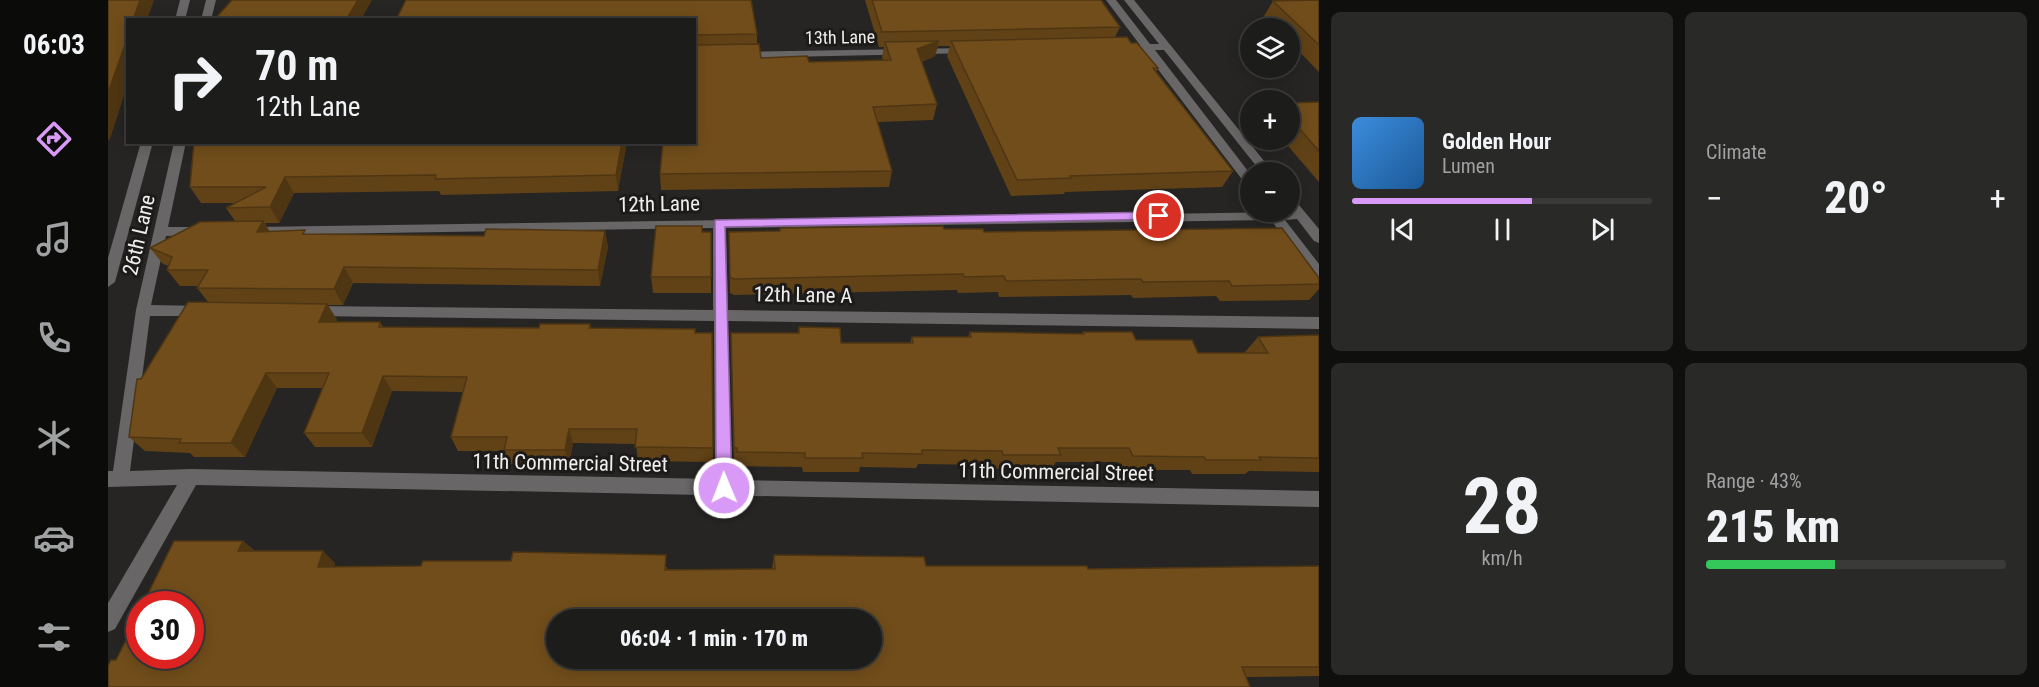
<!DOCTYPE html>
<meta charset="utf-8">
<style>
:root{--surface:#1c1c1a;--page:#292927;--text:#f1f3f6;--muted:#a0a1a2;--line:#3a3a39;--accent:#d99af7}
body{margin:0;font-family:"Roboto Condensed",sans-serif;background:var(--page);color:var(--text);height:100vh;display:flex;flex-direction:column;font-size:22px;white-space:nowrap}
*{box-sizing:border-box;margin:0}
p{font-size:20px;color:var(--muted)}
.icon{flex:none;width:33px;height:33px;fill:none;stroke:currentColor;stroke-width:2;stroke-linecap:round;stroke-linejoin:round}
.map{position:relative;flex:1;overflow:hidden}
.side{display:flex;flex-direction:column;gap:12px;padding:12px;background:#0f0f0e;width:720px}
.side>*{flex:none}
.top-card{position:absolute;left:18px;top:18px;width:570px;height:126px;border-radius:0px;box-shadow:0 3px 15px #0003,0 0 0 2px var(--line);background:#1c1c1a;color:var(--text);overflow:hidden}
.fabs{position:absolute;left:1132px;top:18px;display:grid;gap:12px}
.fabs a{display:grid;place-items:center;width:60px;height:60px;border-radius:50%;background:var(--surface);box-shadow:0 3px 15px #0003,0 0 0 2px var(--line);font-size:30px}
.speed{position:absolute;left:18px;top:591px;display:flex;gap:12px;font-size:30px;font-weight:700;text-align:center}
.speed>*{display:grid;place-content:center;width:78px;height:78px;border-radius:50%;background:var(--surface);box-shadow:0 3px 15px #0003,0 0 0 2px var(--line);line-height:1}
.speed .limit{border:9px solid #d22;background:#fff;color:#111}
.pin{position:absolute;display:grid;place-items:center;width:51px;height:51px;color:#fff;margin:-26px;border:3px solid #fff;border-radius:50%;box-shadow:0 2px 6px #0007}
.me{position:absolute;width:66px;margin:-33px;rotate:359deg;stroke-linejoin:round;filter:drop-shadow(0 0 4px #0008)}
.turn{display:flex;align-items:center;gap:21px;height:126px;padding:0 30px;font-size:27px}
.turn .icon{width:78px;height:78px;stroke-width:2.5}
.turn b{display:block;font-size:42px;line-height:51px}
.big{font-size:45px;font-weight:800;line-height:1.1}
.side .tile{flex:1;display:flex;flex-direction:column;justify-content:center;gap:9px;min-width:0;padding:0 21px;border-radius:9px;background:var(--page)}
.side .dial{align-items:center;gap:0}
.dial b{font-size:78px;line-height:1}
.song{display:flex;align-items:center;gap:18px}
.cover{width:72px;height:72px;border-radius:9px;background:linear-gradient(135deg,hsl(210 70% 55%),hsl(210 70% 35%))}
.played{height:6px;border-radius:3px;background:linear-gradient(90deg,var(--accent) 60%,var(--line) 60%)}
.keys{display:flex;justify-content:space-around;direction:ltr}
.heat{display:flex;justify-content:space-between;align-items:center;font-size:33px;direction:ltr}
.charge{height:9px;border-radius:4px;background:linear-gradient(90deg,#34c759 43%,var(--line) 0)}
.side .tiles{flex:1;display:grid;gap:12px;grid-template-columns:repeat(2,1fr)}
.trip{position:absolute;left:438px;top:609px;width:336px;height:60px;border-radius:30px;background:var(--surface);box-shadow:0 3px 15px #0003,0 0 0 2px var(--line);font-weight:800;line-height:60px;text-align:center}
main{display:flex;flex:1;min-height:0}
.tab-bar{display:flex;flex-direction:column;width:108px;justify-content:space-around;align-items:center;background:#0b0b0a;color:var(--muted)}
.tab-bar .icon{width:42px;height:42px}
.tab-bar .active{color:var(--accent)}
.tab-bar b{font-size:27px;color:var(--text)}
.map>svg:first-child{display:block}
</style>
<main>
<nav class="tab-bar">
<b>06:03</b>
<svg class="icon active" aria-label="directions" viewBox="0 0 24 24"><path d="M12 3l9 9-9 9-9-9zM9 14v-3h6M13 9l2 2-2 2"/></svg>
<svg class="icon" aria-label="music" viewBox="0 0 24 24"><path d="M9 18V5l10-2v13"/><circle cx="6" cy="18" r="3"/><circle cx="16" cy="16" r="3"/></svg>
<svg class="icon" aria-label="phone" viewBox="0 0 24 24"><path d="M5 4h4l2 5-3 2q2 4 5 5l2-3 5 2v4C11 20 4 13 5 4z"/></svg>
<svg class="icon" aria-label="climate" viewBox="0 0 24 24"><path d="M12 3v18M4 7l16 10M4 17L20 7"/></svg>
<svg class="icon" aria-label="car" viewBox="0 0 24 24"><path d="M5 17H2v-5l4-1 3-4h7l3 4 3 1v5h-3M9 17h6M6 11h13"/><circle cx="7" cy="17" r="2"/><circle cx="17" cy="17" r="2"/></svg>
<svg class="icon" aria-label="filters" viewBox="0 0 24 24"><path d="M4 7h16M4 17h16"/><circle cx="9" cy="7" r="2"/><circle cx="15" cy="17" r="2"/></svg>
</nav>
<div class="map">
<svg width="1211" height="687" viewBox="0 0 1211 687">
<rect width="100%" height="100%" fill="#262523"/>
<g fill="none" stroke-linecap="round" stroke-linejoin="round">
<path fill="#686666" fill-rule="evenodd" d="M 72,0 L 82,0 L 77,20 L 67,20 Z
M 98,0 L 108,0 L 103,20 L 93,20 Z
M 998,0 L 1008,0 L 1042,44 L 1051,44 L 1016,0 L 1026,0 L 1165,172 L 1153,172 L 1056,50 L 1047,50 L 1143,175 L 1143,187 L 1139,186 L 1036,51 L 1009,50 L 1009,46 L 1032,45 Z
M 860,48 L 864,49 L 864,53 L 632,58 L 627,55 L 632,52 Z
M 33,142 L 45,142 L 7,282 L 0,287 L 0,258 Z
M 66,142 L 78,142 L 60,227 L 92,227 L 99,231 L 92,235 L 58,236 L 43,305 L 95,306 L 102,311 L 95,316 L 42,316 L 22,471 L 83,469 L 607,479 L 606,321 L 203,316 L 196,311 L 203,306 L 605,310 L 605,228 L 143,235 L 136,231 L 143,227 L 1182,212 L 1182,198 L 1186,199 L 1211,229 L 1211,243 L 1206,241 L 1189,219 L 1177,220 L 1211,264 L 1211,279 L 1206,278 L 1163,220 L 618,228 L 620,310 L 1211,317 L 1211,329 L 620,321 L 624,480 L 1211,491 L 1211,507 L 88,485 L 7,629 L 0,632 L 0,603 L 69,485 L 0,487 L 0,471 L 5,471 L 28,310 Z"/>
</g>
<path fill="#614217" d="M 757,0 L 993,0 L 1012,27 L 1007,37 L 1023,43 L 1050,68 L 1048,72 L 1125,171 L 1114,187 L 957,192 L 956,194 L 903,196 L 839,56 L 842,46 L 830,46 L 827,56 L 814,62 L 829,104 L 825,120 L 770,122 L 784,171 L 781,187 L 553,190 L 552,174 L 586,142 L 586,20 L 649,34 L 649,44 L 653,58 L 701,62 L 775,60 L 774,57 L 776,47 L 771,47 Z
M 1211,0 L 1211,72 L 1182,42 L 1182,28 L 1168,28 L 1156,16 L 1165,1 Z
M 1211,102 L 1211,182 L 1175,140 L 1182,140 L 1182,103 Z
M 86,142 L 519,142 L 510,191 L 333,195 L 331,191 L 186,193 L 171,223 L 157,223 L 162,232 L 199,234 L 376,236 L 497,231 L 500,247 L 492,286 L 245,283 L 235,305 L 220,305 L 229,320 L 228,322 L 272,322 L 275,327 L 431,328 L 482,324 L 483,328 L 604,333 L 605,462 L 530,461 L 528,444 L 465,443 L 461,464 L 402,464 L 396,451 L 350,451 L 343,437 L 355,392 L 284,391 L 264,447 L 207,447 L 196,433 L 215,388 L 169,388 L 137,457 L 86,457 L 82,453 L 37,451 L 21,437 L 33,379 L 101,303 L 89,288 L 90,286 L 72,286 L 59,270 L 61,266 L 55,264 L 42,248 L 127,221 L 118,208 L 127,203 L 93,203 L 82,187 Z
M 672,228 L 836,229 L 876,232 L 1211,278 L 1211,289 L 1201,300 L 1112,301 L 1108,296 L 1025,298 L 1023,295 L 891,297 L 890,292 L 850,293 L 849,290 L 626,295 L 622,293 L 621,232 L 671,231 Z
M 595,232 L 603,232 L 603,293 L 545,293 L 543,277 Z
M 691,327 L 733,343 L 802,343 L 804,337 L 860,337 L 862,332 L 973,334 L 975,332 L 1028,340 L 1090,353 L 1137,353 L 1137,352 L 1150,337 L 1211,335 L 1211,472 L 1141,471 L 1137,474 L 1084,474 L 1082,470 L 1013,470 L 1010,462 L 948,462 L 943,469 L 887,469 L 886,465 L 810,464 L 808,468 L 752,467 L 751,472 L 695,472 L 694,467 L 628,466 L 628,462 L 626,462 L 623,333 L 690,333 Z
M 135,541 L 147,551 L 227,563 L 226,567 L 559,567 L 559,569 L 664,569 L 666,555 L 818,566 L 980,569 L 1211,566 L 1211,676 L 1138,677 L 8,660 Z"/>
<path fill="#4f3613" d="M 32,0 L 46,0 L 39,20 L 25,20 Z
M 250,0 L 264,0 L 253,20 L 238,20 Z
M 20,36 L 20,83 L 2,139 L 0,140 L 0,93 Z
M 831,41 L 827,56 L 806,65 L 809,49 Z
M 514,142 L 519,142 L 510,191 L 508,175 Z
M 177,177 L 186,193 L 171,223 L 162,207 Z
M 155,221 L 165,237 L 149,232 Z
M 497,231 L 500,247 L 492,286 L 490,270 Z
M 236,267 L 245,283 L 235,305 L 226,289 Z
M 219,304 L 229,320 L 221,337 L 211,322 Z
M 158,373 L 169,388 L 137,457 L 123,443 Z
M 275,376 L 284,391 L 264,447 L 254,433 Z
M 461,429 L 465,443 L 461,464 L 457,450 Z
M 135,541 L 149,553 L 130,551 Z
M 215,551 L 227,563 L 222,579 L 210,567 Z"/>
<path fill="#714d1b" stroke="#4f3613" stroke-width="1.5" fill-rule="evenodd" d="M 0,0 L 32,0 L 25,20 L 20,20 L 20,36 L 0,93 Z
M 124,0 L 250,0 L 238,20 L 106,20 Z
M 298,0 L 643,0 L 649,34 L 586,35 L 586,20 L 288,20 Z
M 764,0 L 993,0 L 1012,27 L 774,32 Z
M 1211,0 L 1211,45 L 1165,1 Z
M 1019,37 L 1023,43 L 1029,43 L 1050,68 L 1045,68 L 1125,171 L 962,176 L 963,178 L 909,180 L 843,41 Z
M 831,41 L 809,49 L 829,104 L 765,107 L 784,171 L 552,174 L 555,142 L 586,142 L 586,45 L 651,44 L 653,58 L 699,56 L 701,62 L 783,60 L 777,42 Z
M 1211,102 L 1211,151 L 1182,118 L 1182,103 Z
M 86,142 L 514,142 L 508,175 L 327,179 L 328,175 L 177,177 L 162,207 L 118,208 L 158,187 L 82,187 Z
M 155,221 L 149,232 L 197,230 L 195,234 L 376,236 L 378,229 L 497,231 L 490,270 L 236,267 L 226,289 L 89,288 L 100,270 L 59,270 L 64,257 L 42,248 L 92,222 Z
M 548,226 L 594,226 L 594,232 L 603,232 L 603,277 L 543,277 Z
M 835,226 L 836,229 L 875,229 L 876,232 L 1174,228 L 1211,278 L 1211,284 L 1124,286 L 1121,281 L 1035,282 L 1033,279 L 898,281 L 896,276 L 856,277 L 855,274 L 626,279 L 622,277 L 621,232 L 672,231 L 672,228 Z
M 80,302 L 219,304 L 211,322 L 272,322 L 271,327 L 431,328 L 432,324 L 482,324 L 481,328 L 587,329 L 587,333 L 604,333 L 605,448 L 527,447 L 529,429 L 461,429 L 457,450 L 396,450 L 399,437 L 343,437 L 359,377 L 275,376 L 254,433 L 196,433 L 221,373 L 158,373 L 123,443 L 71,443 L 73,439 L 21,437 L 29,379 L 33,379 Z
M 691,327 L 732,328 L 733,343 L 805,343 L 804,337 L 863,337 L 862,332 L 976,334 L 975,332 L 1024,332 L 1028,340 L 1084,340 L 1090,353 L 1160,353 L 1150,337 L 1211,335 L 1211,458 L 1151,457 L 1153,460 L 1098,460 L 1096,457 L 1025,456 L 1021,448 L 950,448 L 953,455 L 895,455 L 894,451 L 814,450 L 814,454 L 754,453 L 755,458 L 697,458 L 697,453 L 629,452 L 629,448 L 626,448 L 623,333 L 691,333 Z
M 66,541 L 135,541 L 130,551 L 215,551 L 210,567 L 313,566 L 315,561 L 403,561 L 405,552 L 558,555 L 557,570 L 667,569 L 666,555 L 816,557 L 818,566 L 979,566 L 980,569 L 1211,566 L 1211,667 L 1134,667 L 1142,687 L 0,687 L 0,666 L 3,660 L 8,660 L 32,612 L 32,656 L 82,656 L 82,604 L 35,604 ZM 448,620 L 764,620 L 764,658 L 448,658 Z"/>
<path fill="#d99af7" stroke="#8d64a1" stroke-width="1.5" d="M 1051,212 L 1055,214 L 1055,219 L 617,227 L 624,488 L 621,493 L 616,495 L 610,493 L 608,488 L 607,220 Z"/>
<g text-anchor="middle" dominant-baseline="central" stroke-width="6" stroke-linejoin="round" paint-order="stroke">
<g font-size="18" fill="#efeeec" stroke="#1d1b19">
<text transform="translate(732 37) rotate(-1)">13th Lane</text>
</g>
<g font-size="21" fill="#efeeec" stroke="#1d1b19">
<text transform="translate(551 204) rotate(-1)">12th Lane</text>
<text transform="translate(31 235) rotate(-77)">26th Lane</text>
<text transform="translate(695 295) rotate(1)">12th Lane A</text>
<text transform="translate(462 463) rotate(1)">11th Commercial Street</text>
<text transform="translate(948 472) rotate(1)">11th Commercial Street</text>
</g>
</g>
</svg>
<div class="fabs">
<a><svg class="icon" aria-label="layers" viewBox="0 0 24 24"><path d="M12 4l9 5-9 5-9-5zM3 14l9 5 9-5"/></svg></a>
<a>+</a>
<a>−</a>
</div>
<div class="speed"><div class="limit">30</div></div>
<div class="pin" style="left:1051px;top:216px;background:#d93025"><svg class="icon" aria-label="arrive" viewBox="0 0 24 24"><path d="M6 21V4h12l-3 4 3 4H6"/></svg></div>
<svg class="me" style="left:616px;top:488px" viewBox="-20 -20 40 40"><circle r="17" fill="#d99af7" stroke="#fff" stroke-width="3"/><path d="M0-11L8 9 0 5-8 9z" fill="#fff"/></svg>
<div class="trip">06:04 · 1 min · 170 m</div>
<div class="top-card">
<div class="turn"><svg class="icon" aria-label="right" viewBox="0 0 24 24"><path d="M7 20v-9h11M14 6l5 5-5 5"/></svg><div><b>70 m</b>12th Lane</div></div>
</div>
</div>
<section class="side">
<div class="tiles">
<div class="tile">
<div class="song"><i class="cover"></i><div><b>Golden Hour</b><p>Lumen</p></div></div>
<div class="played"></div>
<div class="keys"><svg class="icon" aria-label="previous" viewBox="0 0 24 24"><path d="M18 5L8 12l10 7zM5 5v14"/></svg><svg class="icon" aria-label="pause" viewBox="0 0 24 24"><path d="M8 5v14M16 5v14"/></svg><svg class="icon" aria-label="next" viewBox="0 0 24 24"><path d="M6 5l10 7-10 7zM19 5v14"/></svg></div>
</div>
<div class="tile"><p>Climate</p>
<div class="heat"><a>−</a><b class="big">20°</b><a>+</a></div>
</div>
<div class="tile dial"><b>28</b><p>km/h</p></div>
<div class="tile"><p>Range · 43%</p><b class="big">215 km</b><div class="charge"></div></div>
</div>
</section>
</main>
